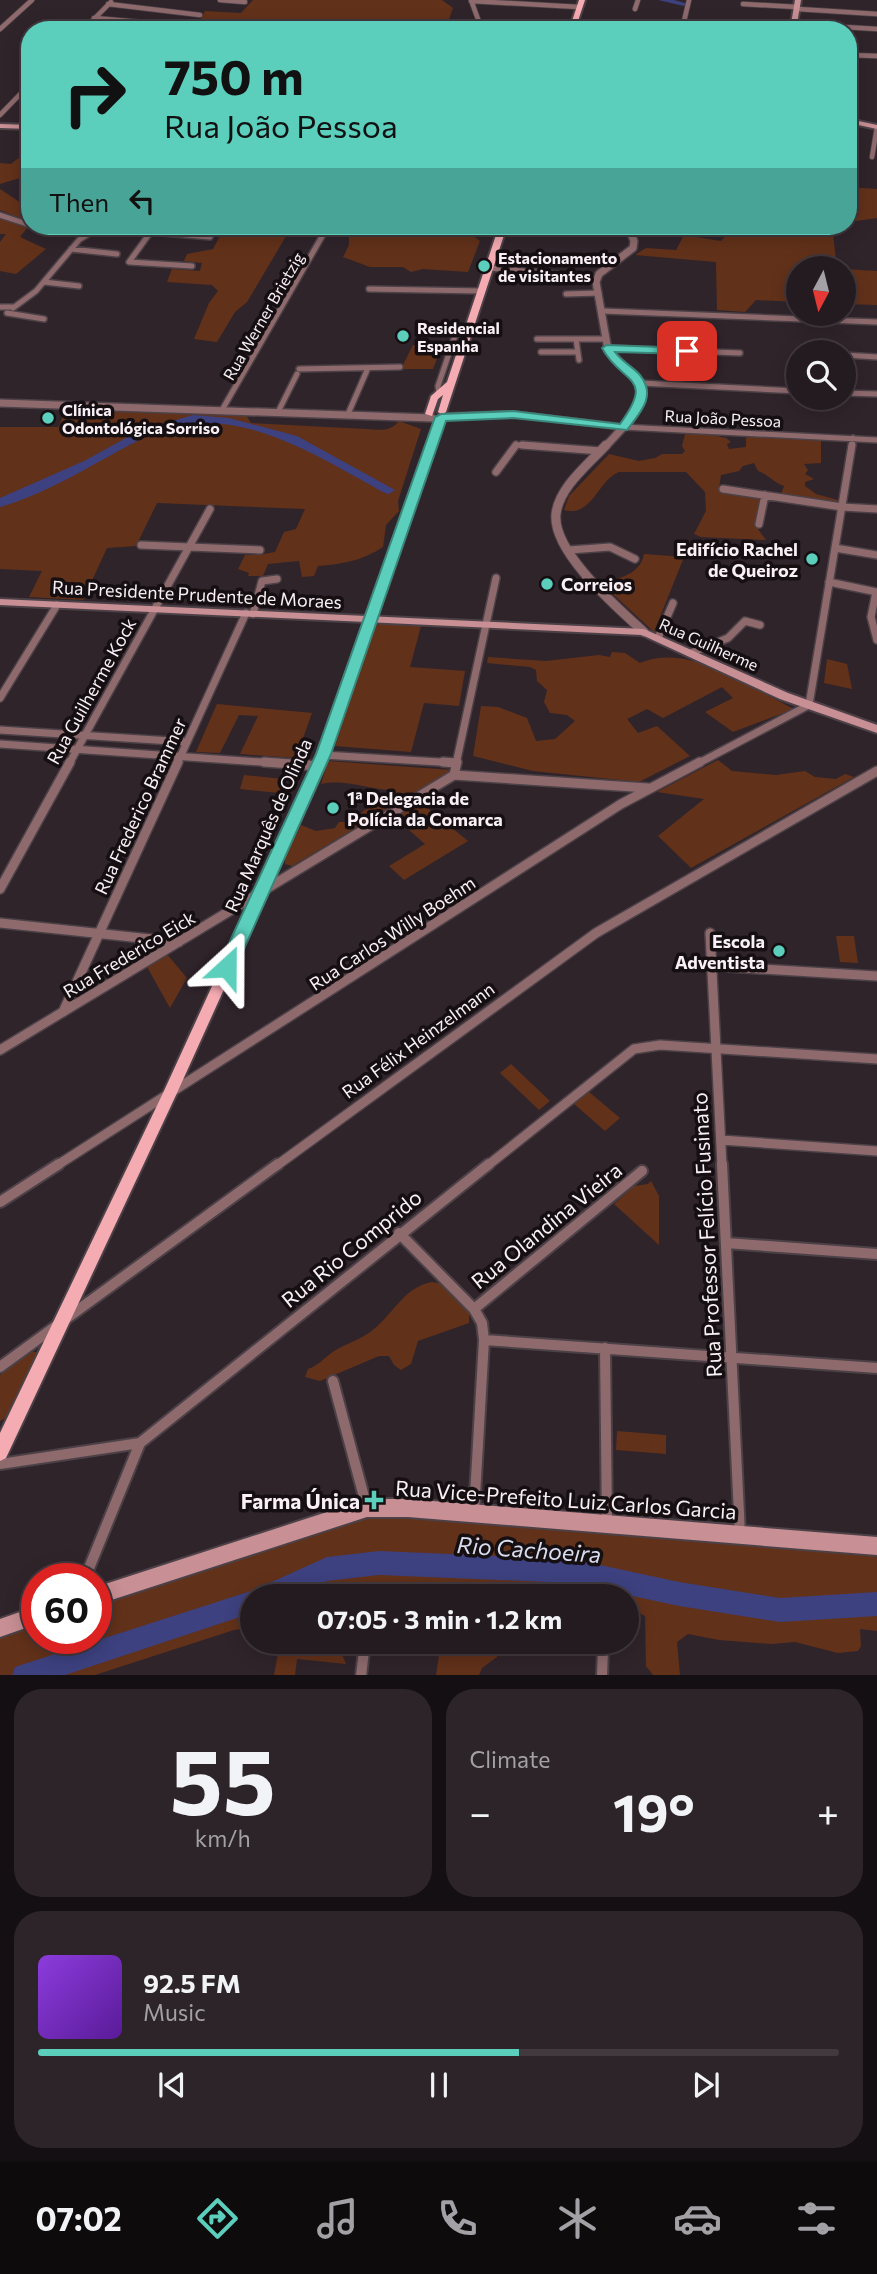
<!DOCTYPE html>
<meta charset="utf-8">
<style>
:root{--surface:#241b20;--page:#2c2429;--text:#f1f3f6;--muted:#a3a1a5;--line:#41393e;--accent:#5bcebc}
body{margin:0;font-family:Commissioner,sans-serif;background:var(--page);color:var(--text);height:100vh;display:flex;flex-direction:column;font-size:26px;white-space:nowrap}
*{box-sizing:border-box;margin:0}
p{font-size:23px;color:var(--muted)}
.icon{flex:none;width:38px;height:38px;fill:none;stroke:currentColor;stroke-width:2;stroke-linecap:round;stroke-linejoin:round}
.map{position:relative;height:1675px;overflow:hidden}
.sheet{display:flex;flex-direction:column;gap:14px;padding:14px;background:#140f12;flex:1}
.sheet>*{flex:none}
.guide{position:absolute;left:21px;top:21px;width:836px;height:214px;border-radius:28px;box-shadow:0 4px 18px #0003,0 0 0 2px var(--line);background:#5bcebc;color:#111;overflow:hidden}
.needle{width:46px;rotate:187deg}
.fabs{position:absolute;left:786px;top:256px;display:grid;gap:14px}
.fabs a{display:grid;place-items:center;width:70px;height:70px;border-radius:50%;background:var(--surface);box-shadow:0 4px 18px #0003,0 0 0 2px var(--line);font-size:35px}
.speed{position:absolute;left:21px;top:1563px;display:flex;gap:14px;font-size:35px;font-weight:700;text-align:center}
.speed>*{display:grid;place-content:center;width:91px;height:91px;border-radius:50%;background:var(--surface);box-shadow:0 4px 18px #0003,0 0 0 2px var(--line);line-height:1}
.speed .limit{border:10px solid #d22;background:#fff;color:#111}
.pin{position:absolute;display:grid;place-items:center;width:60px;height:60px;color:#fff;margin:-30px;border-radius:14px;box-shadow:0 4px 10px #0006}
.me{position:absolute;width:77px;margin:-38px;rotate:24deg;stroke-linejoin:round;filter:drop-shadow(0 0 5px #0008)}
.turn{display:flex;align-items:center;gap:24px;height:147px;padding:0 28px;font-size:32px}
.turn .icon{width:91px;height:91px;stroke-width:2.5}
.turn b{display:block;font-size:49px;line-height:60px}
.then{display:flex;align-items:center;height:66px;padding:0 28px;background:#0003;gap:14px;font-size:26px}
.big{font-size:52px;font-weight:700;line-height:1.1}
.sheet .tile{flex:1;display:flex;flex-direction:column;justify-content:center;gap:10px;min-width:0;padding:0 24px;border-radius:28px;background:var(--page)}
.sheet .dial{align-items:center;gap:0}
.dial b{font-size:91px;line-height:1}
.song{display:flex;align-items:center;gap:21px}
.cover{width:84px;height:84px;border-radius:10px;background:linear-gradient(135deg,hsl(270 70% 55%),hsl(270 70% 35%))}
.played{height:7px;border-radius:4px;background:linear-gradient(90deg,var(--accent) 60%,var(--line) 60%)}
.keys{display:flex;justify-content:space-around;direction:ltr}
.heat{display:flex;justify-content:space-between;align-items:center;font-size:38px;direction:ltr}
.sheet .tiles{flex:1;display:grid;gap:14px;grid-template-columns:1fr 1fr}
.tile:last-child{grid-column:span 2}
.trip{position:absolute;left:240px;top:1584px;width:399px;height:70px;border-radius:35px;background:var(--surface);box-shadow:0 4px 18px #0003,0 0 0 2px var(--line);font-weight:700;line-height:70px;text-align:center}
.tab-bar{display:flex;height:112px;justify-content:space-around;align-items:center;background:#0e0b0d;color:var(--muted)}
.tab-bar .icon{width:49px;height:49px}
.tab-bar .on{color:var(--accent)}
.tab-bar b{font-size:32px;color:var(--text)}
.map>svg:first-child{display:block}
</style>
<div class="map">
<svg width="877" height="1676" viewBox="0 0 877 1676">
<rect width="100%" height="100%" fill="#30242b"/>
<path fill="#62311a" d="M 253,0 L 442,0 L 453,8 L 448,22 L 450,30 L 195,30 L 205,11 L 241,13 Z
M 30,149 L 30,175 L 0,184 L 0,163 L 11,164 Z
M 849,187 L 877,189 L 877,218 L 849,222 Z
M 0,189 L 30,209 L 30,222 L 0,210 Z
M 0,216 L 28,227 L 20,237 L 46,249 L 16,274 L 0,271 L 0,242 L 6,234 L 0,234 Z
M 213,226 L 292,226 L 247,302 L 235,312 L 217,342 L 194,339 L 209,303 L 218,291 L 212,285 L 167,282 L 172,269 L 200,271 L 202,263 L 184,261 L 187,254 L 213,249 L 222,232 Z
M 401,226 L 469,226 L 467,231 L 480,241 L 468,272 L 423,269 L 411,272 L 403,267 L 370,267 L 343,257 L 349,245 L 349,234 L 399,231 Z
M 733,226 L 832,226 L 837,268 L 798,268 L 798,302 L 756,300 L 745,312 L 717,310 L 716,262 L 635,255 L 646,248 L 676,250 L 684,235 L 721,241 Z
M 844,269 L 877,271 L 877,305 L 844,304 Z
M 413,345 L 442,345 L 433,369 L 401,369 Z
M 67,408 L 246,415 L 251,423 L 366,429 C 380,430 390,432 399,421 L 421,429 L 398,501 L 399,511 L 386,525 L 383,547 C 362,561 342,564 318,566 L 314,576 L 302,577 L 299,561 L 268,564 L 263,576 L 248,576 L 249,573 L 238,569 L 245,555 L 258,555 L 275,552 L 284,532 L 296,529 L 305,509 L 157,503 L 136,546 L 107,548 L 83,600 L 29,597 L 42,571 L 0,569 L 0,427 L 58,427 Z
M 690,433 L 713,435 L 726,438 L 731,442 L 727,444 L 729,449 L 746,447 L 746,438 L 751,435 L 821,441 L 821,463 L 804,464 L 808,470 L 805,474 L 814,479 L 805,482 L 805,486 L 816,494 L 838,500 L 838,503 L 781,494 L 784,486 C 776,484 769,475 758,471 L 754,463 L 743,466 L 739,471 L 721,475 L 719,488 C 731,498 748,492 761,500 L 755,525 L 766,540 L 701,537 L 694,534 L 706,511 L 705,492 L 686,472 L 619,472 C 598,480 592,518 564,510 L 569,496 L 609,454 L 639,461 L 655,458 L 662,454 L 682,454 L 685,451 L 682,446 L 685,434 Z
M 644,554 L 684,557 L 654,632 L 602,584 C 620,577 640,575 644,554 Z
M 381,623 L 421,626 L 410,667 L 465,671 L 459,706 L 424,703 L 411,752 L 335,746 L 375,626 Z
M 612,652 L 625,653 L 640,663 C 689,642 750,687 794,709 L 733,732 L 705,712 L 733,698 L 722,687 L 663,718 L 647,709 L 627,719 L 638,733 L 657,726 L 690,756 L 639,782 L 533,771 L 473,756 L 481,706 L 498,707 L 527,718 L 536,741 L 555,739 L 575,721 L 567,715 L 550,713 L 544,702 L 547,690 L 537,681 L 536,670 L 530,667 L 487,663 L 488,657 L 546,661 L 599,655 L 610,657 Z
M 827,659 L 847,664 L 852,689 L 824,683 Z
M 217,704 L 312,713 L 296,758 L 240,754 L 258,716 L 239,715 L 220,753 L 196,752 Z
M 718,760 L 732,771 L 776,775 L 805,771 L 815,777 L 836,779 L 845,774 L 854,777 L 691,868 L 658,836 L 704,799 L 657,792 Z
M 328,761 L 452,770 L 292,866 L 285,864 L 285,857 L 301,825 L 316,831 L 335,828 L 339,822 L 356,822 C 358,819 359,814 362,812 C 373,803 386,808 388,790 C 365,788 345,779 321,784 Z
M 244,775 L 284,779 L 279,793 L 240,789 Z
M 419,801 L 468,841 L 404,880 L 389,866 L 425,844 L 393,816 Z
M 836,936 L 854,936 L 858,963 L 840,962 Z
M 166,953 L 187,978 L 170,1008 L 146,965 Z
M 511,1064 L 550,1101 L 539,1110 L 500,1073 Z
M 588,1091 L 620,1118 L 605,1131 L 573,1103 Z
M 651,1181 L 659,1196 L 659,1245 L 614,1204 L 634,1186 L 648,1184 Z
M 432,1282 L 443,1284 L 469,1310 L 469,1323 L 418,1341 L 411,1364 L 401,1370 L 394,1365 L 389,1356 L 379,1356 L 320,1381 L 305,1377 L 308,1369 C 319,1365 322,1360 330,1354 C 342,1345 357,1341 369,1333 C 392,1317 403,1287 432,1282 Z
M 32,1352 L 36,1352 L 37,1361 L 7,1417 L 0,1421 L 0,1375 Z
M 617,1431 L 666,1435 L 666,1454 L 616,1450 Z
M 377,1516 L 434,1518 L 877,1556 L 877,1631 L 860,1629 L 861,1646 L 858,1651 L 838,1653 L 795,1642 L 771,1644 L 719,1640 L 688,1634 L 677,1642 L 680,1675 L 653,1675 L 646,1666 L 645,1616 L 627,1607 L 626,1596 L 442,1596 L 442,1591 L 421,1586 L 351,1584 L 344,1596 L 252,1596 L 252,1628 L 234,1630 L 95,1675 L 0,1675 L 0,1637 L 37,1625 L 37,1638 L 96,1638 L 96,1604 L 356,1519 Z
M 280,1642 L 337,1642 L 346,1664 L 297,1659 L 295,1675 L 274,1675 Z
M 441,1642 L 498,1642 L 497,1657 L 482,1668 L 479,1675 L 436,1675 Z"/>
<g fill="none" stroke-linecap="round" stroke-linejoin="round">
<path fill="#3d417f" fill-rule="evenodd" d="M 658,0 L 674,0 L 688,4 L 684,6 Z
M 193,415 L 229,418 L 297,436 L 395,490 L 389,494 L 385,493 C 313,454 228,396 145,437 C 99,460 50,493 0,507 L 0,498 L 84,461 L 139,431 Z
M 379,1551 L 572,1559 L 679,1582 L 780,1598 L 877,1592 L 877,1616 L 780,1622 L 679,1606 L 572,1583 L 379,1575 L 327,1581 L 291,1596 L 252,1596 L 252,1613 L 62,1676 L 12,1676 L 15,1667 L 24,1664 L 254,1590 L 327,1557 Z"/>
<g stroke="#4c4147" stroke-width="6">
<path id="minor-far4" d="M 220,0 L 245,2
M 471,0 L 482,30
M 471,1 L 579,7
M 108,4 L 200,15
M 743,4 L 797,7
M 635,9 L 638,0
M 797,9 L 877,14
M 94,18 L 175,25
M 794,24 L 877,29
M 0,29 L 32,0
M 83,30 L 111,2
M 682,30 L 689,0
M 849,55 L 877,56
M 0,115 L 30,84
M 872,157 L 877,127
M 24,196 L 30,192"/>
</g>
<g stroke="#4c4147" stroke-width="8">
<path id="minor-far3" d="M 0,215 L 30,225
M 31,226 L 75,231
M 155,226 L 129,262 L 192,266
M 358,231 L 360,226
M 151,232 L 210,237
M 522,232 L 629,229
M 86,233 L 100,232 L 109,226
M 71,249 L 117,254
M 489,268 L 557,274
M 44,282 L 79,286
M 369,289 L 482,291
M 566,294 L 599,293
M 0,307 L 12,307
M 13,308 L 36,291 L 79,240 L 90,233
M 603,311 L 877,322
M 7,313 L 44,319
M 537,339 L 606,339
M 576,339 L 579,360
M 607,348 L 740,353
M 541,352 L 577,352
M 844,355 L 877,357
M 299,369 L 400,367
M 640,383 L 798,391
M 844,393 L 877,394
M 439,394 L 438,386 L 458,327 L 470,327
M 222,410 L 324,233
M 278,412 L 297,374
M 348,414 L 368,368
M 443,416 L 513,414 L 623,427 L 877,440
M 514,447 L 516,445 L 546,447
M 851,447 L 853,438"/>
</g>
<g stroke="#4c4147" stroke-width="10">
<path id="minor-far2" d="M 522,445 L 601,451
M 496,472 L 516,445
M 723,489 L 842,507 L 877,509
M 759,524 L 765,495
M 141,545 L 260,550
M 835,548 L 877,555
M 569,550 L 610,547 L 635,559
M 829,582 L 877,592
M 876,592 L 871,617 L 877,640
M 253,614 L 262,581 L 277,579
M 658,638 L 673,603
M 691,653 L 728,638 L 745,621 L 760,625
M 0,698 L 57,605
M 0,730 L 187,742
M 0,744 L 289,764
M 323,755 L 456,763
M 69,764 L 210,509
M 177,764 L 246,613
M 456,764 L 496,578
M 697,764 L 809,705 L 852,445"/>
</g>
<g stroke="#4c4147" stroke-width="12">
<path id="minor-far1" d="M 264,762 L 319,766
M 443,762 L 456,763
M 457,762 L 454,775 L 648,788
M 0,889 L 70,762
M 0,923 L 179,942
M 710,933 L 722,1166
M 712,966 L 877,976
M 63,1012 L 178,762
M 0,1050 L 454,775
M 721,1140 L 877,1151
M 56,1166 L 621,804 L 700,762
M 276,1166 L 596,933 L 877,771
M 487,1166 L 634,1049 L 660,1045 L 877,1059"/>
</g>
<g stroke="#4c4147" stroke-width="14">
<path id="minor" d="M 722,1164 L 740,1534
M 0,1202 L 59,1164
M 399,1233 L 474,1309 L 482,1323 L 484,1340 L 474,1513
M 726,1243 L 877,1254
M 474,1309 L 642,1171
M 484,1340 L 877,1368
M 605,1348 L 607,1524
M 0,1367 L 278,1164
M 333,1381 L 367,1508
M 0,1464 L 140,1443 L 489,1164
M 85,1578 L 140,1443
M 361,1676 L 365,1642
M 602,1676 L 603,1649"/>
</g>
<g stroke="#4c4147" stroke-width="10">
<path id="tertiary-far1" d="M 0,403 L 432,418
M 605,447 L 630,420 L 642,399 L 640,383 L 608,350 L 596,282 L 599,274 L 633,248 L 634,241 L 628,226"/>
</g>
<g stroke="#4c4147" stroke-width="11">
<path id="tertiary" d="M 606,445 C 589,464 559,487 556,514 C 552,552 618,608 644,632"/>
</g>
<g stroke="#4c4147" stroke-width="4">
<path id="secondary" d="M 795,0 L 801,0 L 796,30 L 790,30 Z
M 849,119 L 877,125 L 877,129 L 849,123 Z
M 0,124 L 30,125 L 30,129 L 0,128 Z
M 0,599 L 644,629 L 788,693 L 877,725 L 877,733 L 780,699 L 642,635 L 0,605 Z
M 367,1499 L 408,1499 L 877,1537 L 877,1555 L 408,1517 L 367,1517 L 96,1605 L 96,1587 Z
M 37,1606 L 37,1624 L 0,1637 L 0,1619 Z"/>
</g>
<g stroke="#4c4147" stroke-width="4">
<path id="primary" d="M 579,0 L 585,0 L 575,30 L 569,30 Z
M 499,226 L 507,226 L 446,412 L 442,415 L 445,417 L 325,766 L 177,1093 L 6,1458 L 0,1461 L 0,1433 L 163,1093 L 313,766 L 437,417 L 441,414 L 438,412 L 443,395 L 438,399 L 432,416 L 425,414 L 431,396 L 447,382 Z"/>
</g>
<use href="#minor-far4" stroke="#8e6a6d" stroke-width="4.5"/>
<use href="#minor-far3" stroke="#8e6a6d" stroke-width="5"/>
<use href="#minor-far2" stroke="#8e6a6d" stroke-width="7"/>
<use href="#minor-far1" stroke="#8e6a6d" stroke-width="9"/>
<use href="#minor" stroke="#8e6a6d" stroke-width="10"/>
<use href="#tertiary-far1" stroke="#8e6a6d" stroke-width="7"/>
<use href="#tertiary" stroke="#8e6a6d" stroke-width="9"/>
<use href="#secondary" fill="#c88f94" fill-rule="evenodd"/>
<use href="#primary" fill="#f5abb2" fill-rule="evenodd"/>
</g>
<path fill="#5bcebc" stroke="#3b867a" stroke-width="2" d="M 607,345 L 687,348 L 693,351 L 687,354 L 615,352 C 621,361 632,366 640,375 C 657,396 640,413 627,430 L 513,418 L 446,421 L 331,754 L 236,967 L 233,972 L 221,972 L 218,967 L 316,754 L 435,417 L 441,414 L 513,411 L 620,424 C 656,375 622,385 602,348 Z"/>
<g fill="#5bcebc" stroke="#150f12" stroke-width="2.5">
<circle cx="484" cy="266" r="7"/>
<circle cx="403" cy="336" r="7"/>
<circle cx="48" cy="418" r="7"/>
<circle cx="812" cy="559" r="7"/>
<circle cx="547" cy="584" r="7"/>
<circle cx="333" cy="808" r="7"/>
<circle cx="779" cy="951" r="7"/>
<path d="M370.5 1489.5h7v7h7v7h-7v7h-7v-7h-7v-7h7z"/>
</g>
<g text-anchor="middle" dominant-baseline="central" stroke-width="7" stroke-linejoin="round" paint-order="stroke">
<g font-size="16" font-weight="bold" fill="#f9f0f5" stroke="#150f12" text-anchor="start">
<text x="498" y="257">Estacionamento<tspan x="498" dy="18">de visitantes</tspan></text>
<text x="417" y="327">Residencial<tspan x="417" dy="18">Espanha</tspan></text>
<text x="62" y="409">Clínica<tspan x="62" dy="18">Odontológica Sorriso</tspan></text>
</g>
<g font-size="16" fill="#f9f0f5" stroke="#150f12">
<text transform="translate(263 316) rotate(-60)">Rua Werner Brietzig</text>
<text transform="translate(723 418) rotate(3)">Rua João Pessoa</text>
<text transform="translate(709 644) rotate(24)">Rua Guilherme</text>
</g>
<g font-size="18" font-weight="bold" fill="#f9f0f5" stroke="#150f12" text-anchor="end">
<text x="798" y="549">Edifício Rachel<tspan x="798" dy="21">de Queiroz</tspan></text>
<text x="561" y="584" text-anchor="start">Correios</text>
<text x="347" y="798" text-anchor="start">1ª Delegacia de<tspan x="347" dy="21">Polícia da Comarca</tspan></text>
<text x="765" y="941">Escola<tspan x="765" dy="21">Adventista</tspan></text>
</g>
<g font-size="18" fill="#f9f0f5" stroke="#150f12">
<text transform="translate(197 594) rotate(3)">Rua Presidente Prudente de Moraes</text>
<text transform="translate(91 691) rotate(-61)">Rua Guilherme Kock</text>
<text transform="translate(140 806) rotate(-65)">Rua Frederico Brammer</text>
<text transform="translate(268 825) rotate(-66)">Rua Marquês de Olinda</text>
<text transform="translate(392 933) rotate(-33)">Rua Carlos Willy Boehm</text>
<text transform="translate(129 954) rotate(-31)">Rua Frederico Eick</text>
<text transform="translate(418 1040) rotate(-36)">Rua Félix Heinzelmann</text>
</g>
<g font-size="21" fill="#f9f0f5" stroke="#150f12">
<text transform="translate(546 1225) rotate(-39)">Rua Olandina Vieira</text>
<text transform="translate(706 1235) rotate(-93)">Rua Professor Felício Fusinato</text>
<text transform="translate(351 1248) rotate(-39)">Rua Rio Comprido</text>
<text transform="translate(566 1499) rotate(4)">Rua Vice-Prefeito Luiz Carlos Garcia</text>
</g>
<g font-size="21" font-weight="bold" fill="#f9f0f5" stroke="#150f12" text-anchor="end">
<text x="360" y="1500">Farma Única</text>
</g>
<g font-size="23" font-style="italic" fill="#d8dcef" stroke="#150f12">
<text transform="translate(529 1549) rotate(4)">Rio Cachoeira</text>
</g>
</g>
</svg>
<div class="fabs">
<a><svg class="needle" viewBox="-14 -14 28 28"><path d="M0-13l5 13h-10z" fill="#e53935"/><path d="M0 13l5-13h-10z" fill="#a3a1a5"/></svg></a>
<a><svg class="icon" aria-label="search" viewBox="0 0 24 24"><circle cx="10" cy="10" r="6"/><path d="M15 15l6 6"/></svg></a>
</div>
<div class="speed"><div class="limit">60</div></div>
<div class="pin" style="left:687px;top:351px;background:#d93025"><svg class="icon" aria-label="arrive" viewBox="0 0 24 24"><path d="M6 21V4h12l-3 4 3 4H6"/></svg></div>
<svg class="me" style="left:227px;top:967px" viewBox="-20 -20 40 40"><path d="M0-17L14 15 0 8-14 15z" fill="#5bcebc" stroke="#fff" stroke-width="4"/></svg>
<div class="trip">07:05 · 3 min · 1.2 km</div>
<div class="guide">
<div class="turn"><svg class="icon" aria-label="right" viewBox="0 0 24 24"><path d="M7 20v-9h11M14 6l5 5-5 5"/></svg><div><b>750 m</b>Rua João Pessoa</div></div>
<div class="then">Then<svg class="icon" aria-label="left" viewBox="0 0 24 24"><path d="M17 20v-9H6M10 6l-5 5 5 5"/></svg></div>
</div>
</div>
<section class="sheet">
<div class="tiles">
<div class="tile dial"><b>55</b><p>km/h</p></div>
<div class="tile"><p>Climate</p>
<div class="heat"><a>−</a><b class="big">19°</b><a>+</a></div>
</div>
<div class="tile">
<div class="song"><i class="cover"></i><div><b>92.5 FM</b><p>Music</p></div></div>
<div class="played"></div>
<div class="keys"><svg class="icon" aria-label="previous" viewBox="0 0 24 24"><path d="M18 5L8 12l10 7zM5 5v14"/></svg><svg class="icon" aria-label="pause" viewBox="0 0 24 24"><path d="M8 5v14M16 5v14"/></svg><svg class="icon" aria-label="next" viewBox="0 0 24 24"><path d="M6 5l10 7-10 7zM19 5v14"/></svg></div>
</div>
</div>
</section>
<nav class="tab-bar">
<b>07:02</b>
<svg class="icon on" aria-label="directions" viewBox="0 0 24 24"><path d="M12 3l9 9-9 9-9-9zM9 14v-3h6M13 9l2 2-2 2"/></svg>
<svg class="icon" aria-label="music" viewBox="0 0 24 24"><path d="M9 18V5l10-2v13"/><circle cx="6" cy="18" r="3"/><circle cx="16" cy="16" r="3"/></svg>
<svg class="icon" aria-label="phone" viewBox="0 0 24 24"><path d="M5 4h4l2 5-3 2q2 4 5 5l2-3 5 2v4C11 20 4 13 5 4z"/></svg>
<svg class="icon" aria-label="climate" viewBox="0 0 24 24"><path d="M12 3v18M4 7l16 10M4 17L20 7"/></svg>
<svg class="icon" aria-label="car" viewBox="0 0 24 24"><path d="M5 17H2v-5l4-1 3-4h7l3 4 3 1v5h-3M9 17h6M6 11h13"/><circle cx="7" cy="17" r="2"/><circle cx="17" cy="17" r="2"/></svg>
<svg class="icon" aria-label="filters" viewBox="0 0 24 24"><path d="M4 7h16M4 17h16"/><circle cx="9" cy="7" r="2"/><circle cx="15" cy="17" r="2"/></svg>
</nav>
